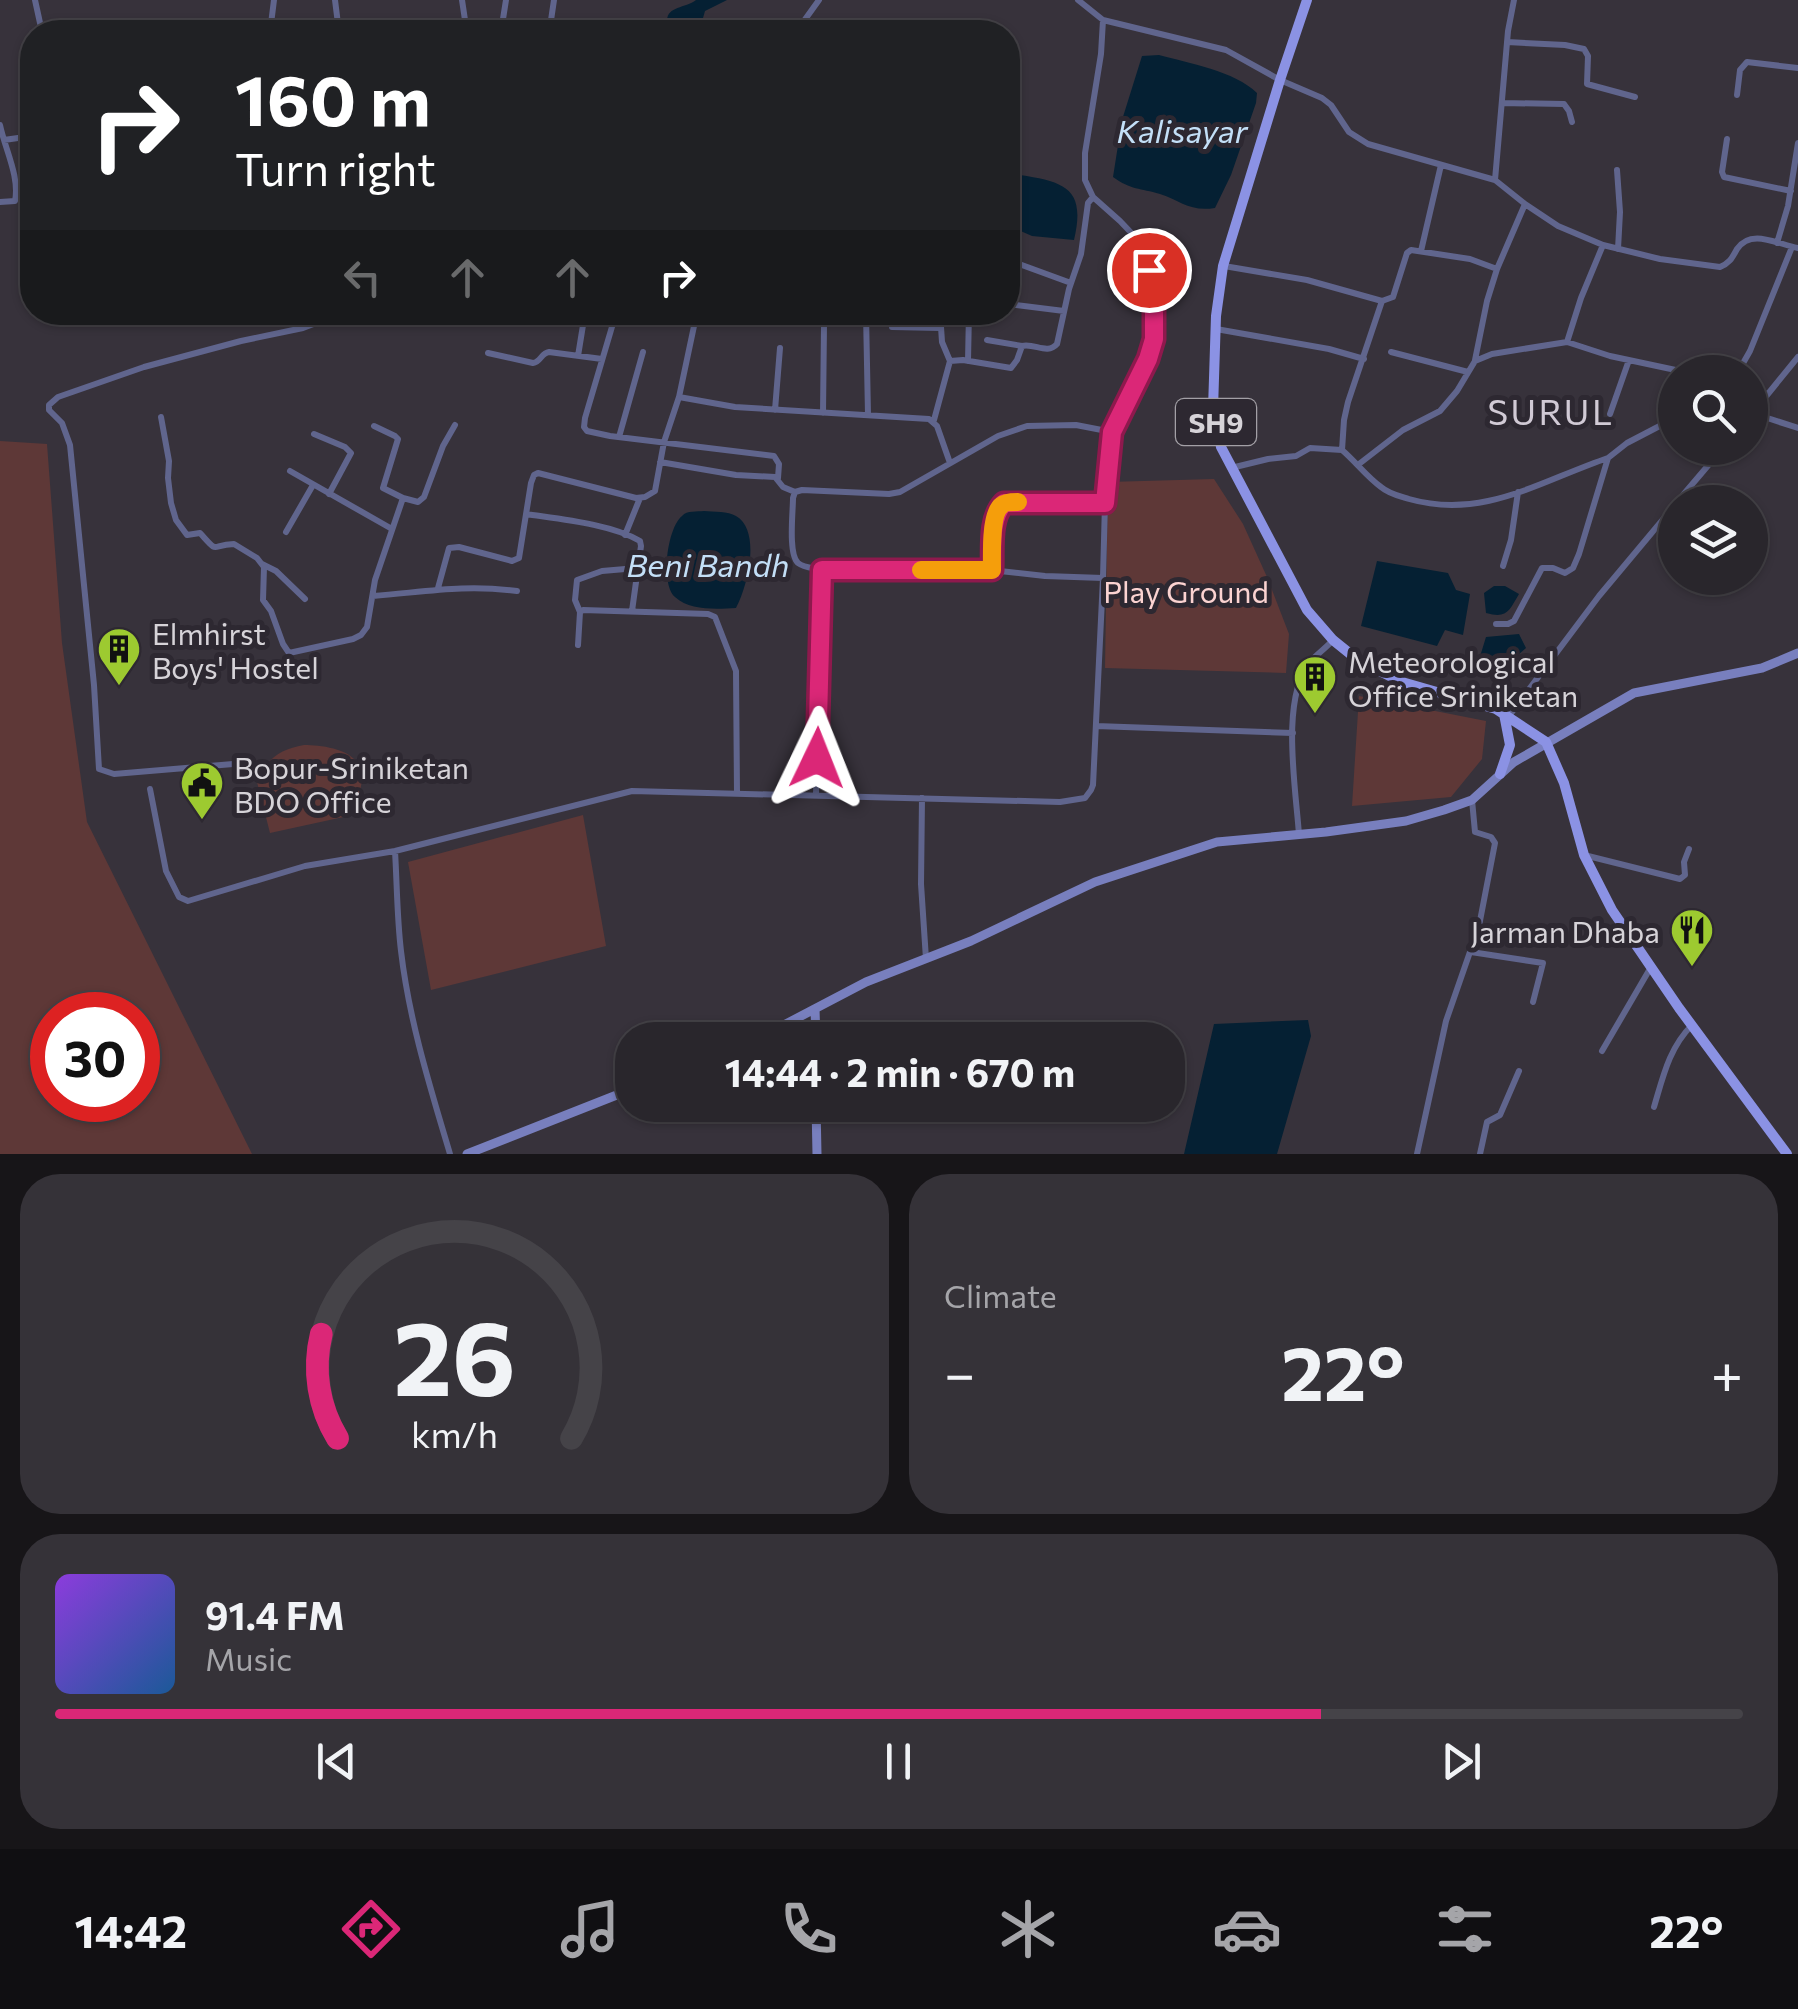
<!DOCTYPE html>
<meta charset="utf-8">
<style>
:root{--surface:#29262c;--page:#353238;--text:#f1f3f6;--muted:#a5a5a9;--line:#454348;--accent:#db2777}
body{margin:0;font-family:Commissioner,sans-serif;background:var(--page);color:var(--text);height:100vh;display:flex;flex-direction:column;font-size:38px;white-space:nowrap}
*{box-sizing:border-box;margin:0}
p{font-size:32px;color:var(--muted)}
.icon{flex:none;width:55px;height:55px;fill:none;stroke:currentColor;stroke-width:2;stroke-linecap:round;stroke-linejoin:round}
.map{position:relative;height:1154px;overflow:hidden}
.drawer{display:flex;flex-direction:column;gap:20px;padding:20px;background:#171518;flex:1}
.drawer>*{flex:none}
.banner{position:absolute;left:20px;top:20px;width:1000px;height:305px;border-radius:40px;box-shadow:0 2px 8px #0004,0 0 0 2px var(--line);background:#202124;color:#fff;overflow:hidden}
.fabs{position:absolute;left:1658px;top:355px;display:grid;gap:20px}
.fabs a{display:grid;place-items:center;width:110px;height:110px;border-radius:50%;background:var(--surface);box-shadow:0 2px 8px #0004,0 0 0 2px var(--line);font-size:50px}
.speed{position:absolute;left:30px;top:992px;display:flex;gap:20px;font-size:50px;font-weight:700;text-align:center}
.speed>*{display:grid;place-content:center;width:130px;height:130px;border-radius:50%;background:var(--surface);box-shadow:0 2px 8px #0004,0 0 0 2px var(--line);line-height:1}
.speed .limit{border:15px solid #d22;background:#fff;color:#111}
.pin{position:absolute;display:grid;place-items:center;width:85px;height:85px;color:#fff;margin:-42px;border:5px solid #fff;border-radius:50%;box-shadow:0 2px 10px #0007}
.me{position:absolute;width:110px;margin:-55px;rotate:2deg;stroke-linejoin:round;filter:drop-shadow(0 0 8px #0008)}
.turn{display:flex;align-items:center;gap:35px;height:210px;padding:0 50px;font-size:45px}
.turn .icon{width:130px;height:130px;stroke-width:2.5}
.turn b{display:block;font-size:70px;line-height:85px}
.lanes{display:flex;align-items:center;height:95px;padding:0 50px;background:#0003;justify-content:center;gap:50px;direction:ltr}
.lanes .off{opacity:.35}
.big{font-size:75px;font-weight:700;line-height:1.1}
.drawer .card{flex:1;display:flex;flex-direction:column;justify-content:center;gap:15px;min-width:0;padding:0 35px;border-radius:40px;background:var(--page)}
.drawer .dial{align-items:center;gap:0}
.dial svg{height:260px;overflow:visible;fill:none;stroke:var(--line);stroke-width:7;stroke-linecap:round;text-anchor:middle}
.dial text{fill:var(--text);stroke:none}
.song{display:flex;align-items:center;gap:30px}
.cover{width:120px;height:120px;border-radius:15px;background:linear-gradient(135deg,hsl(270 70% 55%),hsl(210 70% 35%))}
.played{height:10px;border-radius:5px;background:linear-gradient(90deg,var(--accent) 75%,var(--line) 75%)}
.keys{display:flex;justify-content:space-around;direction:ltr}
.heat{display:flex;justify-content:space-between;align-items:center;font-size:55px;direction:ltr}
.drawer .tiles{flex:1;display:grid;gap:20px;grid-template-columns:1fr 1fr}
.card:last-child{grid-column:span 2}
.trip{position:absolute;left:615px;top:1022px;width:570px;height:100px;border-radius:40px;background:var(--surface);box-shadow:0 2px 8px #0004,0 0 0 2px var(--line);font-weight:700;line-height:100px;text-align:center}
.tabs{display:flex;height:160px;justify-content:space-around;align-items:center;background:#100f12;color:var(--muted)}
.tabs .icon{width:70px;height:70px}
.tabs .on{color:var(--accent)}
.tabs b{font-size:45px;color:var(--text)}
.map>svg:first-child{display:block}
</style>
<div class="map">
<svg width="1798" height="1154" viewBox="0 0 1798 1154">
<rect width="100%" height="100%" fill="#37323b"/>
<path fill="#5e3837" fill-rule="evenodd" d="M 0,441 L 47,444 L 62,643 L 87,822 L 252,1154 L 0,1154 ZM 138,1015 L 138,1100 L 52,1100 L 52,1015 Z
M 1214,479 L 1243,524 L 1267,577 L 1289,634 L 1286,673 L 1105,668 L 1108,482 Z
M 1359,696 L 1486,721 L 1482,759 L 1451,797 L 1352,806 Z
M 304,745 C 324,745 363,750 362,778 C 362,791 354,804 348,816 L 270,833 L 257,782 C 266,759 280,749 304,745 Z
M 583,815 L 606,946 L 431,990 L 408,862 Z"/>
<path fill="#052033" d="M 696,0 L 727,0 L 705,11 L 699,32 L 670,32 C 659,5 683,10 696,0 Z
M 1159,55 C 1188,63 1235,71 1257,93 L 1256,103 L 1231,175 L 1215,208 C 1190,212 1181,201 1160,194 C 1140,188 1131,190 1113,177 L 1122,120 L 1142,56 Z
M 1020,175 C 1066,182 1086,189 1074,240 L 1032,236 L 1016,229 L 1015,187 Z
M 704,511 C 714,512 728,511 736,516 C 762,531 747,588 736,608 C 717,609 690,611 675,597 C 660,584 667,528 682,516 C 687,510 697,512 704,511 Z
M 1377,561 L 1448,573 L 1456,590 L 1470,594 L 1463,635 L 1445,630 L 1437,646 L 1361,626 Z
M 1494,586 L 1505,586 L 1519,594 C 1509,611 1507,619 1486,613 L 1484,593 Z
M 1519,634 L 1526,648 L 1518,655 L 1511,665 L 1514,668 L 1512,673 L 1478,663 L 1486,637 Z
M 1308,1020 L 1311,1036 L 1277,1154 L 1184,1154 L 1214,1024 Z"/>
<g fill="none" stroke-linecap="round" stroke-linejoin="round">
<path stroke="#60658d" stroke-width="6" d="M 35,0 L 42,32
M 335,0 L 338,24 L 337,32
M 1078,0 L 1103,20 L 1226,50 L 1280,80 L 1322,98 L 1331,105 L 1349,132 L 1368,144 L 1495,180 L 1525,204 L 1558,226 L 1603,245 L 1660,259 L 1720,267 C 1730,263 1732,258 1737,249 C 1751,228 1777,244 1798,248
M 503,19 L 506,0
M 550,27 L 554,0
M 270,32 L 274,0
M 403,32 L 408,26 L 460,28 L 465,20 L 462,0
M 796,32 L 819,0
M 1507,42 L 1565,45 L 1584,49 L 1588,56 L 1587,84 L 1635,97
M 1737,95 L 1740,70 L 1747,62 L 1798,68
M 1502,103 L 1564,104 L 1569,111 L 1572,122
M 0,125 C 5,149 20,177 15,201 L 0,202
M 1727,139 L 1722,172 L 1724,177 L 1791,191
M 4,140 L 32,136
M 1617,170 L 1620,212 L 1618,249
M 1495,180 L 1508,31 L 1514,0
M 1777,243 L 1788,206 L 1798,143
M 1421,251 L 1441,165
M 1008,260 L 1071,283
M 1224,266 L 1307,280 L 1382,301 L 1393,297 L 1407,253 L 1411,250 L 1470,259 L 1497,269
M 1008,304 L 1064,311
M 940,312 L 942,342 L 950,361
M 866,313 L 868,415
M 614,320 L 585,418 L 584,427 L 587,431 L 610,436 L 774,456 L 779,464 L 778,478
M 892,327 L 940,328
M 1216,329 L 1329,349 L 1364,359
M 987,340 L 1022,346
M 1567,342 L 1581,298 L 1603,245
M 1391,352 L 1468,372
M 488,353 L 533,363 C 541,362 541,353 549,352 L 602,359
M 578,356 L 584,319 L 582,312
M 1475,360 L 1487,301 L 1497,269 L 1525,204
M 968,361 L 969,312
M 1738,372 L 1750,351 L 1792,247
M 1750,389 L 1767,394
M 679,397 L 735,407 L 929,419 L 937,426 L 950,463
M 775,410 L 780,348
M 823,413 L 824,325
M 1752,413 L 1798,428
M 1610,414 L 1629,360
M 1750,416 L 1798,357
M 161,417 L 169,461 L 168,478 L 171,503 L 176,520 L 187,535 L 200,533 C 220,555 209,545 234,544 L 257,558 L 264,567 L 263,600 L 271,611 L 283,644 L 289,653 L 353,639 L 361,635 L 367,627 L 375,580 L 403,498
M 934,420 L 950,361 L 963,360 L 1011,368 L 1017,360 L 1022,346 C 1035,343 1047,355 1057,344 L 1069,289 L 1081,254 L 1088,203 L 1093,197
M 374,426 L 395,436 L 398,439 L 383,488 L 403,498 L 418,502 L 424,497 L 443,446 L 455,425
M 314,434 L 345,447 L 351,453 L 329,494
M 619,437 L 643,352
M 1342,450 L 1344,420 L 1348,402 L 1382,301
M 660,462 L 736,475 L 775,477 L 783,487 L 795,492
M 1359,464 L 1403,430 L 1440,411 L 1457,391 L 1475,361 L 1492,354 L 1567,342 L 1610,356 L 1685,372
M 1231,468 L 1268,459 L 1296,456 L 1310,448 L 1342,450 C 1355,461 1367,477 1381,487 C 1389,494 1399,496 1409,499 C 1483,520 1540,481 1608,458
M 290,471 L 392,529
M 1677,502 L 1723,448
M 526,514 C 559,519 611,524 640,541 L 641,546 L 632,611
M 286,532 L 313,485
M 625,535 L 640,498
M 262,564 L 276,571 L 305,599
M 1503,566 L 1511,540 L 1518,492
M 991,570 C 993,548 989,519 1004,503 L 1105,503
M 1103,578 L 1045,576 L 991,570 L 822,570 C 815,568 804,568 798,563 C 788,554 793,512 793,498 L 795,492 L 802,490 L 889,494 L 900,492 L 998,436 L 1027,426 L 1076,425 L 1112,432
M 438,588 L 449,548 L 459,547 L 512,561 L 519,558 L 531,483 L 534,475 L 538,473 L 636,498 L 645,497 L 655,491 L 664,442 L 679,397 L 697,312
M 373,596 C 425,592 464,584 517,591
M 580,612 L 575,600 L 577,580 L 602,571 L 637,568
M 1496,624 L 1508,624 L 1514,621 L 1542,568 L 1553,568 L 1565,573 L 1573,568 L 1579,554 L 1608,458 L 1627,443 L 1675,418
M 578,645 L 580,612 L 583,610 L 708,614 L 715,617 L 736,671 L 737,793
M 1509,716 L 1599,596 L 1675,505
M 1096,726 L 1293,733
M 245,763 L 114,774 L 99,769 L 94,685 L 70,445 L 62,423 L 49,410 L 49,405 L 58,397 L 144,367 L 241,341 L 303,328 L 324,320 L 386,312
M 150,789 L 166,871 L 179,897 L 188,901 L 305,866 L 395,851 L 632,791 L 1060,802 L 1085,798 L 1091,790 L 1093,785 L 1103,578 L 1105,503 L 1110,437 L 1148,359 L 1154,339 L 1155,319 L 1153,280 L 1139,241 L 1120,221 L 1093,197 L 1085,180 L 1085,153 L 1101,54 L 1103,20
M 816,795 L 822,570
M 922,798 L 921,884 L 926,959
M 1299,835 C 1296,789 1280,699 1310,662 C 1317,654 1326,648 1333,640
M 395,851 C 397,884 397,918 401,951 C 409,1020 430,1087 450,1154
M 1584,855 L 1680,879 L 1685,875 L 1684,862 L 1689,849
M 1471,952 L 1543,963 L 1533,1002
M 1602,1051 L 1651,967
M 1654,1107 C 1663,1077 1669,1048 1692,1025
M 1417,1154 L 1446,1021 L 1479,926 L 1495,843 L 1491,837 L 1475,832 L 1472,800
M 1480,1154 L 1487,1122 L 1500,1115 L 1519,1071"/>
<path stroke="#787fbe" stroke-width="9" d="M 815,1009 L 816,1040
M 751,1040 L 782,1026 L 866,982 L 971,941 L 1095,882 L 1217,842 L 1326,832 L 1406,821 L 1444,810 L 1472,800 L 1514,762 L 1634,693 L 1762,668 L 1798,653
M 816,1105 L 817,1154
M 467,1154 L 632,1089"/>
<path stroke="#8b92e4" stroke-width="10" d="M 1307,0 L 1280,80 L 1223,266 L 1216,316 L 1213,409 L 1221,447 L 1307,610 L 1333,640 L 1359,661 L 1402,682 L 1496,709 L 1546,742 L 1564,783 L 1584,855 L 1612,910 L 1679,1008 L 1787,1154
M 1500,774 L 1510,745 L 1504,714"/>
</g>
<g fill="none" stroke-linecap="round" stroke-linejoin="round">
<g stroke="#8e194d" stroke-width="25">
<path id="route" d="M 817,758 L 822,570 L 992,570 C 993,548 989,519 1004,503 L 1105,503 L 1112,432 L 1148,359 L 1154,339 L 1154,297 L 1149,270"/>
</g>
<use href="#route" stroke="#db2777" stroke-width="18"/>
<path stroke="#f59e0b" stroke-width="18" d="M 921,570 L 992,570 C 992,556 990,513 1002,505 C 1005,502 1014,502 1018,502"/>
</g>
<defs>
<g id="building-pin" transform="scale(2.25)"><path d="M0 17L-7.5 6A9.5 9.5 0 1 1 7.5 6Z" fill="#9dca30" stroke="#2d2831"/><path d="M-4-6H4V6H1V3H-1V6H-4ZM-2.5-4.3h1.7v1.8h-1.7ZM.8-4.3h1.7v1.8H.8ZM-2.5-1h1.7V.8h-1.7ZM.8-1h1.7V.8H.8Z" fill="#111"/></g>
<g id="civic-pin" transform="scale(2.25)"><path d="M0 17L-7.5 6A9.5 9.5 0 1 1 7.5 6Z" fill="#9dca30" stroke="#2d2831"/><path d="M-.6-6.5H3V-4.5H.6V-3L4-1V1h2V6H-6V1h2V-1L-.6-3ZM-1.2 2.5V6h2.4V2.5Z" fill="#111"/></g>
<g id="restaurant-pin" transform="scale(2.25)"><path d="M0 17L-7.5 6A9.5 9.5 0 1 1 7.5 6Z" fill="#9dca30" stroke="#2d2831"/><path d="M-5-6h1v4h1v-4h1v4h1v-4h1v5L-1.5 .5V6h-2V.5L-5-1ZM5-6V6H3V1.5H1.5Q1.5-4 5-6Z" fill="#111"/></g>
</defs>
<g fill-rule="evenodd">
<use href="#building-pin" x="119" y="649"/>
<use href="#building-pin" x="1315" y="677"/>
<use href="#civic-pin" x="202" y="783"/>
<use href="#restaurant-pin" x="1692" y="930"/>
</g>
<g text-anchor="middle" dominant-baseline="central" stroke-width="10" stroke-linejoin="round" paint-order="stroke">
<rect fill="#2d2831" stroke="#a3a0a6" stroke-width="2.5" x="1176" y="399" width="80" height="46" rx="8"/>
<g font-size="28" font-weight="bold" fill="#d6d3d8">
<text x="1216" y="422">SH9</text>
</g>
<g font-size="30" fill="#fbd3d1" stroke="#2d2831">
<text x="1186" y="590">Play Ground</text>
</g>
<g font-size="30" fill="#d6d3d8" stroke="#2d2831" text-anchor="start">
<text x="152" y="632">Elmhirst<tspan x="152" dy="34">Boys' Hostel</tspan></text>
<text x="1348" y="660">Meteorological<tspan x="1348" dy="34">Office Sriniketan</tspan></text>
<text x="234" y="766">Bopur-Sriniketan<tspan x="234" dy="34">BDO Office</tspan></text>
<text x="1660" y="930" text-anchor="end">Jarman Dhaba</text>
</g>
<g font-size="32" font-style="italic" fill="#c3dff7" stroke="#2d2831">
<text x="1182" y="130">Kalisayar</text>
<text x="708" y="564">Beni Bandh</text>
</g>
<g font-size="35" letter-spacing="2.5" fill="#d1cad5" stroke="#2d2831">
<text x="1551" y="410">SURUL</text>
</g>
</g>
</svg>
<div class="fabs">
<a><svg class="icon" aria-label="search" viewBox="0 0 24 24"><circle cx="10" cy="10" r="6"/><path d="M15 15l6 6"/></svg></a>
<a><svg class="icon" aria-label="layers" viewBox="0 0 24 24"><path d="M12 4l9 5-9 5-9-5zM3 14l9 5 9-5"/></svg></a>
</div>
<div class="speed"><div class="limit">30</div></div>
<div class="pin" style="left:1149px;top:270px;background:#d93025"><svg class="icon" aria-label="arrive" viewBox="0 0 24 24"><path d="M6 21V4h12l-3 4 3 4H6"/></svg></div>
<svg class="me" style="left:817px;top:758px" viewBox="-20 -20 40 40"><path d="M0-17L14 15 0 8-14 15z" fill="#db2777" stroke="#fff" stroke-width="4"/></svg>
<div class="trip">14:44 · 2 min · 670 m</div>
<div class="banner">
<div class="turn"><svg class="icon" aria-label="right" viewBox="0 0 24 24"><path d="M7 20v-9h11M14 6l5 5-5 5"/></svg><div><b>160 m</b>Turn right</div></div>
<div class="lanes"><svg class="icon off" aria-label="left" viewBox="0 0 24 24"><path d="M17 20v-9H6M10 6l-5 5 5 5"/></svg><svg class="icon off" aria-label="ahead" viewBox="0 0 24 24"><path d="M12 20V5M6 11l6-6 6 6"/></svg><svg class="icon off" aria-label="ahead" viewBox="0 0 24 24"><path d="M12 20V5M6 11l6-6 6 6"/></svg><svg class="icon" aria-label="right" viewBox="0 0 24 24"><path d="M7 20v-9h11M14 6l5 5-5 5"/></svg></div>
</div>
</div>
<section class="drawer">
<div class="tiles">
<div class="card dial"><svg viewBox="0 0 100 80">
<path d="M14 69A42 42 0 1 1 86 69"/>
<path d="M14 69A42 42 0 0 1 9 37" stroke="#db2777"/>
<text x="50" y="56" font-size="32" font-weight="700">26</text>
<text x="50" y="72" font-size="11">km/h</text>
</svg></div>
<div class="card"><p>Climate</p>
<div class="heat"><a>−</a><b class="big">22°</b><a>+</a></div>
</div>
<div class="card">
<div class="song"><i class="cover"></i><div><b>91.4 FM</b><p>Music</p></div></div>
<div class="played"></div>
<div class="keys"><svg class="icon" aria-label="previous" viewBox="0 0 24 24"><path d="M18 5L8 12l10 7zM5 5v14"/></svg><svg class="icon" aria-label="pause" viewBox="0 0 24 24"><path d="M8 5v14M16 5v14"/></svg><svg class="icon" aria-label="next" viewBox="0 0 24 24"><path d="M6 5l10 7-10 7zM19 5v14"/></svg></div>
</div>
</div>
</section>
<nav class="tabs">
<b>14:42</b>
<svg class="icon on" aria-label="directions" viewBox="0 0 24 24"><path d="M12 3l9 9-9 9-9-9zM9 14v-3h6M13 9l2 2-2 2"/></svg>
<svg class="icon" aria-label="music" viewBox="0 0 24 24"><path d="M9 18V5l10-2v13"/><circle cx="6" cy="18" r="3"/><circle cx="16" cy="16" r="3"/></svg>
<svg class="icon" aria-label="phone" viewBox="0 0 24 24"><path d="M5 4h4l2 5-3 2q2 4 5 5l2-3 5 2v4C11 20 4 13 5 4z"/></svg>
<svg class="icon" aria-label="climate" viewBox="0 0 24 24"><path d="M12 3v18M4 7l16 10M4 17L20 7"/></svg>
<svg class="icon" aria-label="car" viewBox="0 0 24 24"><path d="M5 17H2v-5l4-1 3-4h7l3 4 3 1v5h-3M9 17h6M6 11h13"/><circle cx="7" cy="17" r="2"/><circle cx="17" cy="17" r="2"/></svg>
<svg class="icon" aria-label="filters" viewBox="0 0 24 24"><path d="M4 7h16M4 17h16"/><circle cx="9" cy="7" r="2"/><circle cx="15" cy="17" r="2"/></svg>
<b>22°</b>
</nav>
